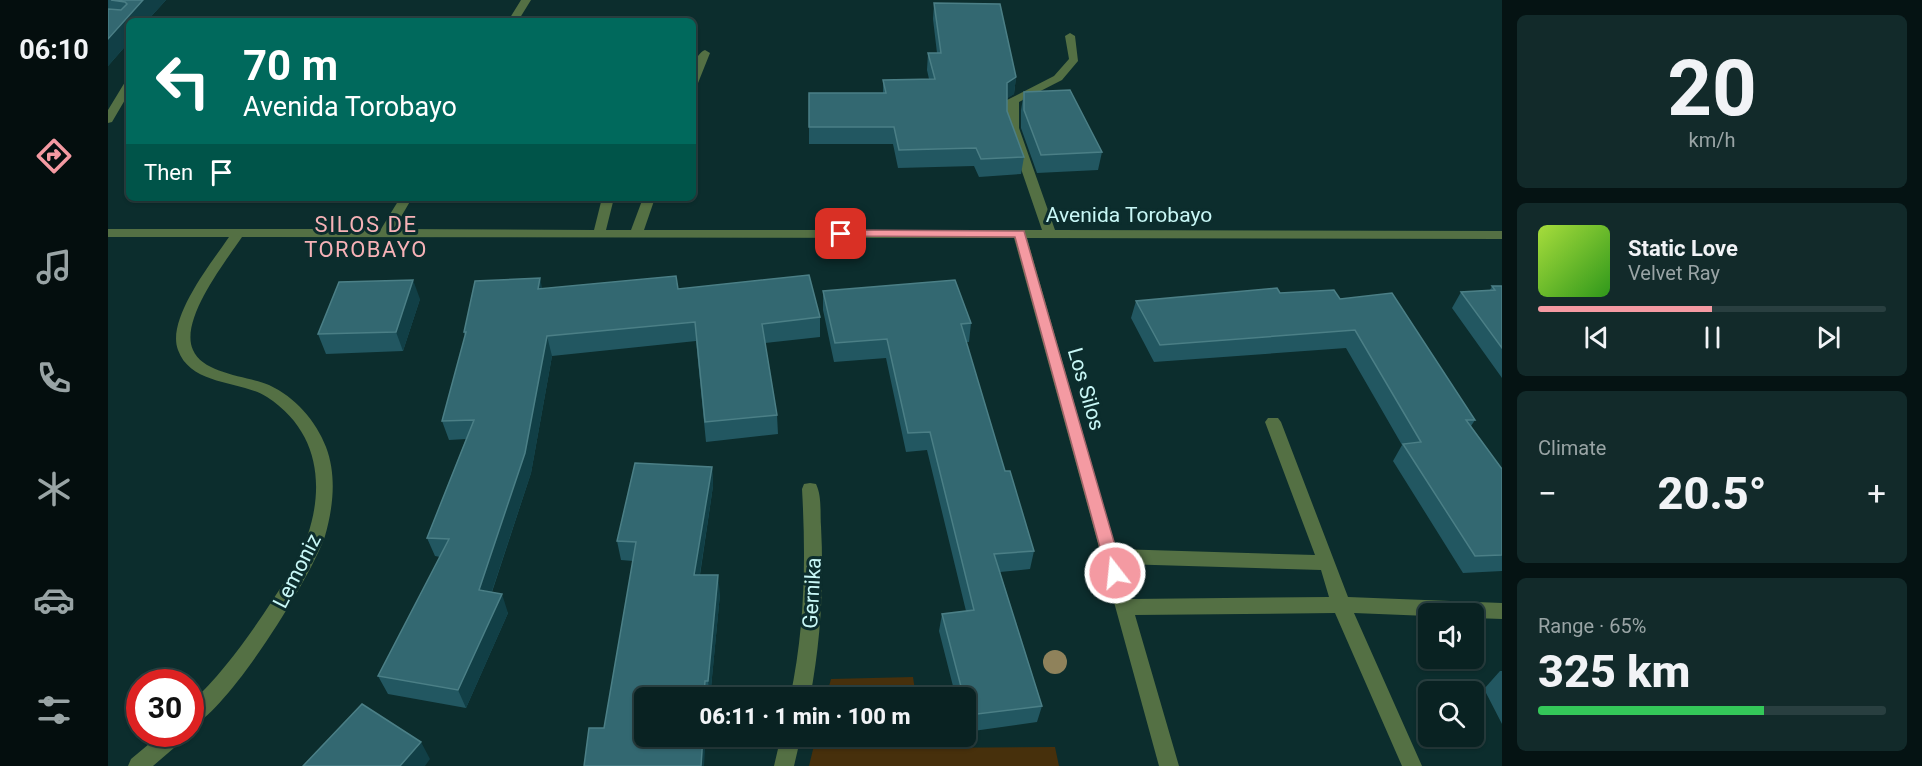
<!DOCTYPE html>
<meta charset="utf-8">
<style>
:root{--surface:#092222;--page:#122a2a;--text:#f1f3f6;--muted:#99a4a5;--line:#293f40;--accent:#f49aa2}
body{margin:0;font-family:Roboto,sans-serif;background:var(--page);color:var(--text);height:100vh;display:flex;flex-direction:column;font-size:22px;white-space:nowrap}
*{box-sizing:border-box;margin:0}
p{font-size:20px;color:var(--muted)}
.icon{flex:none;width:33px;height:33px;fill:none;stroke:currentColor;stroke-width:2;stroke-linecap:round;stroke-linejoin:round}
.map{position:relative;flex:1;overflow:hidden}
.side{display:flex;flex-direction:column;gap:15px;padding:15px;background:#051313;width:420px}
.side>*{flex:none}
.hud{position:absolute;left:18px;top:18px;width:570px;height:183px;border-radius:9px;box-shadow:0 2px 4px #0004,0 0 0 2px var(--line);background:#00695c;color:#fff;overflow:hidden}
.buttons{position:absolute;left:1310px;top:603px;display:grid;gap:12px}
.buttons a{display:grid;place-items:center;width:66px;height:66px;border-radius:9px;background:var(--surface);box-shadow:0 2px 4px #0004,0 0 0 2px var(--line);font-size:30px}
.speed{position:absolute;left:18px;top:669px;display:flex;gap:12px;font-size:30px;font-weight:700;text-align:center}
.speed>*{display:grid;place-content:center;width:78px;height:78px;border-radius:50%;background:var(--surface);box-shadow:0 2px 4px #0004,0 0 0 2px var(--line);line-height:1}
.speed .limit{border:9px solid #d22;background:#fff;color:#111}
.pin{position:absolute;display:grid;place-items:center;width:51px;height:51px;color:#fff;margin:-26px;border-radius:12px;box-shadow:0 3px 9px #0006}
.me{position:absolute;width:66px;margin:-33px;rotate:344deg;stroke-linejoin:round;filter:drop-shadow(0 0 4px #0008)}
.turn{display:flex;align-items:center;gap:21px;height:126px;padding:0 18px;font-size:27px}
.turn .icon{width:78px;height:78px;stroke-width:2.5}
.turn b{display:block;font-size:42px;line-height:51px}
.then{display:flex;align-items:center;height:57px;padding:0 18px;background:#0003;gap:12px;font-size:22px}
.big{font-size:45px;font-weight:800;line-height:1.1}
.side .card{flex:1;display:flex;flex-direction:column;justify-content:center;gap:9px;min-width:0;padding:0 21px;border-radius:9px;background:var(--page)}
.side .dial{align-items:center;gap:0}
.dial b{font-size:78px;line-height:1}
.song{display:flex;align-items:center;gap:18px}
.cover{width:72px;height:72px;border-radius:9px;background:linear-gradient(135deg,hsl(80 70% 55%),hsl(110 70% 35%))}
.played{height:6px;border-radius:3px;background:linear-gradient(90deg,var(--accent) 50%,var(--line) 50%)}
.keys{display:flex;justify-content:space-around;direction:ltr}
.heat{display:flex;justify-content:space-between;align-items:center;font-size:33px;direction:ltr}
.charge{height:9px;border-radius:4px;background:linear-gradient(90deg,#34c759 65%,var(--line) 0)}
.trip{position:absolute;left:526px;top:687px;width:342px;height:60px;border-radius:9px;background:var(--surface);box-shadow:0 2px 4px #0004,0 0 0 2px var(--line);font-weight:800;line-height:60px;text-align:center}
main{display:flex;flex:1;min-height:0}
.tab-bar{display:flex;flex-direction:column;width:108px;justify-content:space-around;align-items:center;background:#040e0e;color:var(--muted)}
.tab-bar .icon{width:42px;height:42px}
.tab-bar .current{color:var(--accent)}
.tab-bar b{font-size:27px;color:var(--text)}
.map>svg:first-child{display:block}
</style>
<main>
<nav class="tab-bar">
<b>06:10</b>
<svg class="icon current" aria-label="directions" viewBox="0 0 24 24"><path d="M12 3l9 9-9 9-9-9zM9 14v-3h6M13 9l2 2-2 2"/></svg>
<svg class="icon" aria-label="music" viewBox="0 0 24 24"><path d="M9 18V5l10-2v13"/><circle cx="6" cy="18" r="3"/><circle cx="16" cy="16" r="3"/></svg>
<svg class="icon" aria-label="phone" viewBox="0 0 24 24"><path d="M5 4h4l2 5-3 2q2 4 5 5l2-3 5 2v4C11 20 4 13 5 4z"/></svg>
<svg class="icon" aria-label="climate" viewBox="0 0 24 24"><path d="M12 3v18M4 7l16 10M4 17L20 7"/></svg>
<svg class="icon" aria-label="car" viewBox="0 0 24 24"><path d="M5 17H2v-5l4-1 3-4h7l3 4 3 1v5h-3M9 17h6M6 11h13"/><circle cx="7" cy="17" r="2"/><circle cx="17" cy="17" r="2"/></svg>
<svg class="icon" aria-label="filters" viewBox="0 0 24 24"><path d="M4 7h16M4 17h16"/><circle cx="9" cy="7" r="2"/><circle cx="15" cy="17" r="2"/></svg>
</nav>
<div class="map">
<svg width="1394" height="766" viewBox="0 0 1394 766">
<rect width="100%" height="100%" fill="#0c2d2d"/>
<path fill="#47300c" d="M 805,677 L 808,697 L 718,697 L 723,679 Z
M 708,737 L 814,737 L 816,748 L 947,747 L 951,766 L 701,766 Z"/>
<g fill="none" stroke-linecap="round" stroke-linejoin="round">
<path fill="#547044" fill-rule="evenodd" d="M 413,0 L 423,0 L 410,21 L 400,21 Z
M 962,33 L 967,36 L 970,61 L 954,80 L 911,102 L 911,128 L 947,230 L 1394,231 L 1394,239 L 919,238 L 1008,549 L 1207,555 L 1157,422 L 1160,418 L 1170,418 L 1173,422 L 1240,597 L 1394,603 L 1394,619 L 1365,618 L 1365,614 L 1320,614 L 1320,616 L 1246,613 L 1314,766 L 1294,766 L 1227,613 L 1027,615 L 1071,766 L 1051,766 L 906,238 L 134,237 C 118,261 71,320 85,350 C 95,374 140,376 161,385 C 187,397 208,421 218,447 C 229,476 225,508 217,536 C 204,576 119,713 82,727 L 82,704 C 114,674 140,638 164,601 C 172,588 181,576 188,563 C 218,504 219,436 159,397 C 132,380 83,386 70,350 C 58,319 104,262 121,237 L 0,237 L 0,229 L 273,229 L 292,198 L 304,198 L 286,229 L 486,230 L 494,198 L 506,198 L 498,230 L 523,230 L 535,198 L 547,198 L 536,230 L 934,230 L 899,128 L 899,100 L 946,76 L 961,59 L 957,36 ZM 1013,564 L 1213,570 L 1221,597 L 1023,599 Z
M 597,50 L 602,53 L 590,83 L 585,86 C 585,74 585,55 597,50 Z
M 21,81 L 21,93 L 4,122 L 0,123 L 0,110 L 17,82 Z
M 702,483 L 708,484 C 714,496 712,513 713,526 C 716,584 713,640 702,698 L 682,698 C 697,628 698,560 694,489 L 696,484 Z
M 53,734 L 77,734 L 74,741 L 45,766 L 20,766 L 23,759 Z
M 673,736 L 693,736 L 686,766 L 666,766 Z"/>
</g>
<circle fill="#8f825b" cx="947" cy="662" r="12"/>
<path fill="#225761" d="M 0,0 L 58,0 L 39,21 L 21,21 L 21,42 L 0,66 Z
M 826,3 L 908,77 L 906,94 L 899,98 L 899,111 L 916,157 L 913,174 L 871,177 L 866,166 L 790,168 L 785,144 L 701,144 L 701,93 L 775,93 L 775,80 L 821,79 L 819,70 L 820,53 L 829,53 L 825,19 Z
M 916,92 L 994,152 L 990,170 L 929,173 L 913,128 L 913,110 Z
M 1384,286 L 1394,286 L 1394,378 L 1344,308 L 1353,292 L 1382,290 Z
M 434,289 L 570,289 L 712,317 L 712,337 L 657,343 L 669,415 L 670,434 L 598,442 L 588,341 L 444,356 L 423,473 L 384,592 L 400,613 L 358,708 L 280,694 L 270,676 L 332,557 L 327,556 L 319,538 L 358,439 L 341,440 L 334,421 L 357,336 L 356,332 Z
M 715,291 L 863,323 L 861,342 L 858,342 L 897,471 L 926,551 L 922,569 L 892,572 L 934,706 L 929,722 L 858,732 L 858,698 L 848,698 L 831,631 L 834,614 L 858,611 L 819,450 L 798,452 L 778,358 L 726,362 L 715,310 Z
M 1172,293 L 1232,299 L 1367,420 L 1363,426 L 1394,469 L 1394,571 L 1355,573 L 1285,461 L 1294,445 L 1238,348 L 1046,362 L 1023,318 L 1028,301 Z
M 312,299 L 295,351 L 218,354 L 210,334 Z
M 604,467 L 605,486 L 592,575 L 612,594 L 602,698 L 537,698 L 496,728 L 525,561 L 513,560 L 509,541 Z
M 1392,671 L 1394,671 L 1394,724 L 1376,689 Z"/>
<path fill="#113f46" d="M 35,0 L 58,0 L 39,21 L 21,21 L 21,42 L 0,66 L 0,39 Z
M 908,77 L 906,94 L 897,100 L 899,83 Z
M 432,278 L 436,297 L 430,289 Z
M 305,280 L 312,299 L 295,351 L 288,332 Z
M 439,336 L 444,356 L 423,473 L 378,609 L 371,590 Z
M 604,467 L 605,486 L 589,593 L 586,575 Z
M 610,575 L 612,594 L 602,698 L 600,681 Z
M 394,594 L 400,613 L 358,708 L 350,690 Z
M 597,681 L 599,698 L 596,698 Z
M 595,736 L 598,736 L 596,766 L 593,766 Z
M 313,742 L 322,759 L 317,766 L 292,766 Z"/>
<path fill="#336871" stroke="#4b7f86" stroke-width="1.5" d="M 3,0 L 35,0 L 0,39 L 0,9 L 13,10 L 19,4 L 17,2 Z
M 826,3 L 892,4 L 908,77 L 899,83 L 899,111 L 916,157 L 873,159 L 868,148 L 791,150 L 786,127 L 701,127 L 701,93 L 778,93 L 775,80 L 827,79 L 820,53 L 833,53 Z
M 962,90 L 994,152 L 933,155 L 916,110 L 916,92 Z
M 701,275 L 712,317 L 654,324 L 669,415 L 597,422 L 587,322 L 439,336 L 417,453 L 371,590 L 394,594 L 350,690 L 270,676 L 341,539 L 319,538 L 366,420 L 334,421 L 358,332 L 356,332 L 367,281 L 432,278 L 430,289 L 568,276 L 570,289 Z
M 305,280 L 288,332 L 210,334 L 231,282 Z
M 847,280 L 863,323 L 853,324 L 897,471 L 902,471 L 926,551 L 886,554 L 934,706 L 861,715 L 858,704 L 858,698 L 856,698 L 834,614 L 866,610 L 822,432 L 800,433 L 779,339 L 727,343 L 715,291 Z
M 1384,286 L 1394,286 L 1394,348 L 1353,292 L 1387,290 Z
M 1169,288 L 1172,293 L 1226,290 L 1232,299 L 1284,293 L 1367,420 L 1358,420 L 1394,469 L 1394,555 L 1367,556 L 1295,444 L 1313,442 L 1247,330 L 1052,345 L 1028,301 Z
M 527,463 L 604,467 L 586,575 L 610,575 L 600,681 L 597,681 L 596,698 L 537,698 L 537,736 L 595,736 L 593,766 L 476,766 L 481,728 L 496,728 L 528,542 L 509,541 Z
M 254,704 L 313,742 L 292,766 L 195,766 Z"/>
<path fill="#f49aa2" stroke="#9f6469" stroke-width="1.5" d="M 733,230 L 916,231 L 1015,573 L 1013,578 L 1007,580 L 1001,578 L 999,573 L 907,237 L 729,236 L 727,234 Z"/>
<g text-anchor="middle" dominant-baseline="central" stroke-width="6" stroke-linejoin="round" paint-order="stroke">
<g font-size="21" fill="#c8f7f6" stroke="#0c2d2d">
<text x="1021" y="215">Avenida Torobayo</text>
<text transform="translate(978 389) rotate(74)">Los Silos</text>
<text transform="translate(189 571) rotate(-63)">Lemoniz</text>
<text transform="translate(704 593) rotate(-87)">Gernika</text>
</g>
<g font-size="22" letter-spacing="1.5" fill="#f7b2b7" stroke="#0c2d2d">
<text x="258" y="224">SILOS DE<tspan x="258" dy="25">TOROBAYO</tspan></text>
</g>
</g>
</svg>
<div class="buttons">
<a><svg class="icon" aria-label="sound" viewBox="0 0 24 24"><path d="M4 9h4l5-4v14l-5-4H4zM17 9q2 3 0 6"/></svg></a>
<a><svg class="icon" aria-label="search" viewBox="0 0 24 24"><circle cx="10" cy="10" r="6"/><path d="M15 15l6 6"/></svg></a>
</div>
<div class="speed"><div class="limit">30</div></div>
<div class="pin" style="left:733px;top:234px;background:#d93025"><svg class="icon" aria-label="arrive" viewBox="0 0 24 24"><path d="M6 21V4h12l-3 4 3 4H6"/></svg></div>
<svg class="me" style="left:1007px;top:573px" viewBox="-20 -20 40 40"><circle r="17" fill="#f49aa2" stroke="#fff" stroke-width="3"/><path d="M0-11L8 9 0 5-8 9z" fill="#fff"/></svg>
<div class="trip">06:11 · 1 min · 100 m</div>
<div class="hud">
<div class="turn"><svg class="icon" aria-label="left" viewBox="0 0 24 24"><path d="M17 20v-9H6M10 6l-5 5 5 5"/></svg><div><b>70 m</b>Avenida Torobayo</div></div>
<div class="then">Then<svg class="icon" aria-label="arrive" viewBox="0 0 24 24"><path d="M6 21V4h12l-3 4 3 4H6"/></svg></div>
</div>
</div>
<section class="side">
<div class="card dial"><b>20</b><p>km/h</p></div>
<div class="card">
<div class="song"><i class="cover"></i><div><b>Static Love</b><p>Velvet Ray</p></div></div>
<div class="played"></div>
<div class="keys"><svg class="icon" aria-label="previous" viewBox="0 0 24 24"><path d="M18 5L8 12l10 7zM5 5v14"/></svg><svg class="icon" aria-label="pause" viewBox="0 0 24 24"><path d="M8 5v14M16 5v14"/></svg><svg class="icon" aria-label="next" viewBox="0 0 24 24"><path d="M6 5l10 7-10 7zM19 5v14"/></svg></div>
</div>
<div class="card"><p>Climate</p>
<div class="heat"><a>−</a><b class="big">20.5°</b><a>+</a></div>
</div>
<div class="card"><p>Range · 65%</p><b class="big">325 km</b><div class="charge"></div></div>
</section>
</main>
